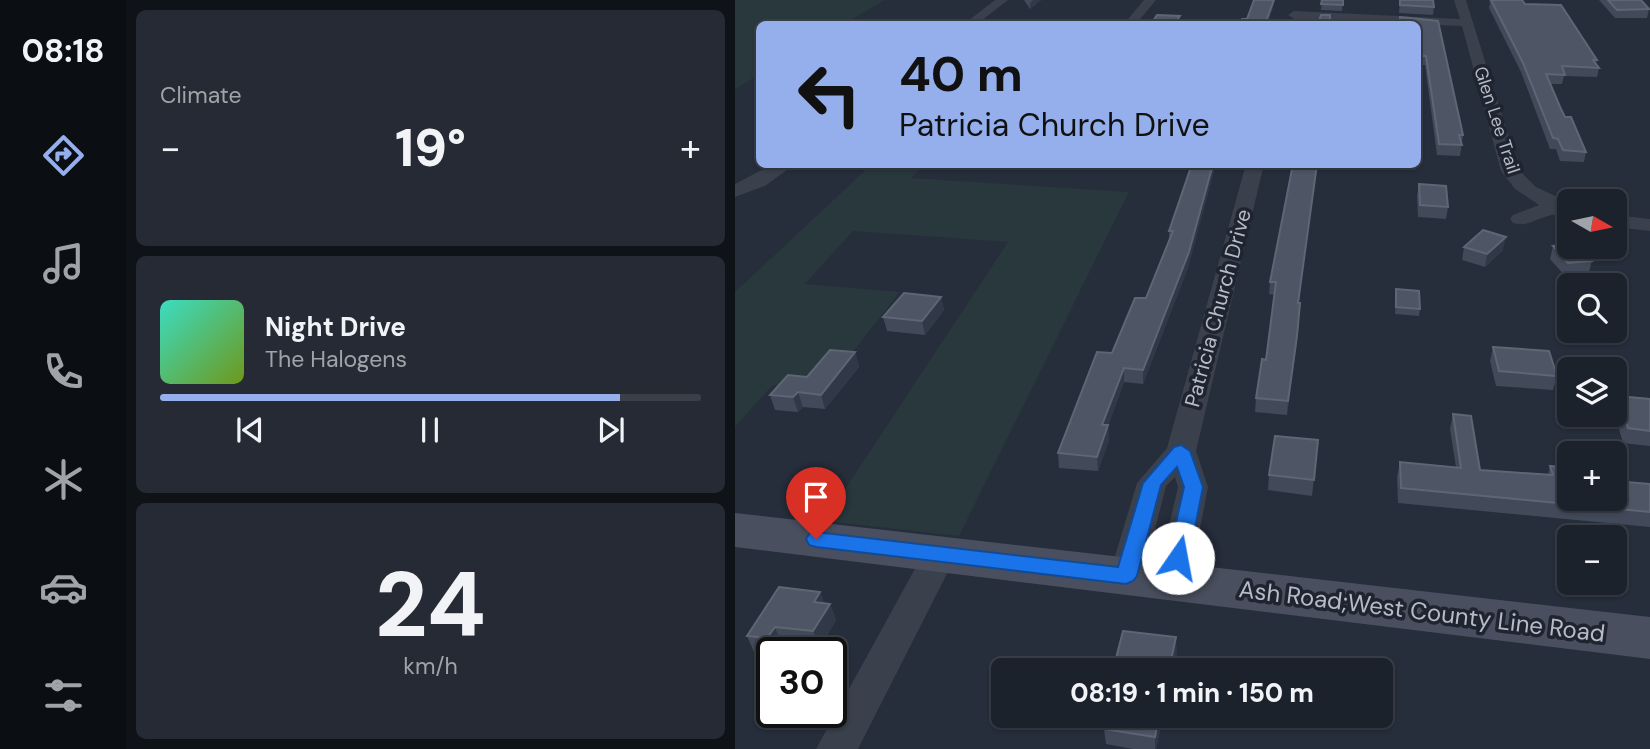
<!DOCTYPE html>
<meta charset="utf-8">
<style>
:root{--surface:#1c222c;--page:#252a34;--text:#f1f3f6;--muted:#a0a4a9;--line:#3a3f48;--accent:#95afed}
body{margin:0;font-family:"DM Sans",sans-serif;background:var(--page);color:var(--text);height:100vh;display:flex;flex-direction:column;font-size:26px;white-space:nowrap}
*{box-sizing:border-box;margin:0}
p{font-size:23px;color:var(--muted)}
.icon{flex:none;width:38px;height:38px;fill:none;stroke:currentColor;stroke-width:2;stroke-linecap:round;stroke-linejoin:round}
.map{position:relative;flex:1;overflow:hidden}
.details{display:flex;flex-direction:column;gap:10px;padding:10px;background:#0f1318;width:609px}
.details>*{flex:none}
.banner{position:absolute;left:21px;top:21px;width:665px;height:147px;border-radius:10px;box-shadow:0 2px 5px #0004,0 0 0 2px var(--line);background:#95afed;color:#111;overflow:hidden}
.needle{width:46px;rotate:99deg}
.buttons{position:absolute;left:822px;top:189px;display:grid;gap:14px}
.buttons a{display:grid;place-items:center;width:70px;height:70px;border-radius:10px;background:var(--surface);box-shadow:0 2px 5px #0004,0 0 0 2px var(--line);font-size:35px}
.speed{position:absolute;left:21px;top:637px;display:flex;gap:14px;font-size:35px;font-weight:700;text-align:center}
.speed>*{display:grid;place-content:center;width:91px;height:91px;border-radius:50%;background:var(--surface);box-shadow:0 2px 5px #0004,0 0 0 2px var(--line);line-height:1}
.speed .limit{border:4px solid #111;border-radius:10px;background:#fff;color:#111}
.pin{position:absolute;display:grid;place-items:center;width:60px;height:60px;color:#fff;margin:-72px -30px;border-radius:50% 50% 50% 0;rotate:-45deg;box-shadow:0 0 7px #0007}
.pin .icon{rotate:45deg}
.me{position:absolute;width:77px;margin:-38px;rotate:12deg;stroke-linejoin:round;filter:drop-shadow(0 0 5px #0008)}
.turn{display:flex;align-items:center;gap:24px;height:147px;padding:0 28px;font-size:32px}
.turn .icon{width:91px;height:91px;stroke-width:2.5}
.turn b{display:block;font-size:49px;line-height:60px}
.big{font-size:52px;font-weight:800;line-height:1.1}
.details .tile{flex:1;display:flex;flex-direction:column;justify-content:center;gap:10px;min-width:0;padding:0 24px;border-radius:10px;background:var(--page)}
.details .dial{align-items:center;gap:0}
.dial b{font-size:91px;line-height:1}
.song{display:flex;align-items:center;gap:21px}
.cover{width:84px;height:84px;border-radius:10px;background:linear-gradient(135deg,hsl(170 70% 55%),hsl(80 70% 35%))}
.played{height:7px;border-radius:4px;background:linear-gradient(90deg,var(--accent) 85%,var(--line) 85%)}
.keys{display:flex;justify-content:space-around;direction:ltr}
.heat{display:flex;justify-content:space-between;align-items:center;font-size:38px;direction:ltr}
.trip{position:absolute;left:256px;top:658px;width:402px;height:70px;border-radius:10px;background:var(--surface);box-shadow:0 2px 5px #0004,0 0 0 2px var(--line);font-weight:800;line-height:70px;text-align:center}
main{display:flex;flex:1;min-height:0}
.tabs{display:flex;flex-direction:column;width:126px;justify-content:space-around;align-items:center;background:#0b0e12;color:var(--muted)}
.tabs .icon{width:49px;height:49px}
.tabs .selected{color:var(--accent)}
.tabs b{font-size:32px;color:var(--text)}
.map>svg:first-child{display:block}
</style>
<main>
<nav class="tabs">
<b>08:18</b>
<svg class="icon selected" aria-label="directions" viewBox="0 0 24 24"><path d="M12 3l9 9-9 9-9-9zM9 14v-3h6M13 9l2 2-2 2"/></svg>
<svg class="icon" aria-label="music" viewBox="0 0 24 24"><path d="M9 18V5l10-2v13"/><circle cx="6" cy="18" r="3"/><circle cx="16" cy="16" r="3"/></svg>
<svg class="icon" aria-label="phone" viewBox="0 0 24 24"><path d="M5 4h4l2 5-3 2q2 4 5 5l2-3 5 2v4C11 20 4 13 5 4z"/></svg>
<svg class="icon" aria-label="climate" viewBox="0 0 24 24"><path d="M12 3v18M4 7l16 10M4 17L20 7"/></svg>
<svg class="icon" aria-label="car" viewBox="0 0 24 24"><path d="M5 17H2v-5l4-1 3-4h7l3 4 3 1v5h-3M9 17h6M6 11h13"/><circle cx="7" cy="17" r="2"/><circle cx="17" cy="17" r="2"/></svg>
<svg class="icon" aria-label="filters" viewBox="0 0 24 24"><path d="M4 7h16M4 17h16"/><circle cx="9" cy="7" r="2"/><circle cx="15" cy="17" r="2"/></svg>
</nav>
<section class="details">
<div class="tile"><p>Climate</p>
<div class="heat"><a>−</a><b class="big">19°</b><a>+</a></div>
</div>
<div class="tile">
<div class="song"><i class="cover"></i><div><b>Night Drive</b><p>The Halogens</p></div></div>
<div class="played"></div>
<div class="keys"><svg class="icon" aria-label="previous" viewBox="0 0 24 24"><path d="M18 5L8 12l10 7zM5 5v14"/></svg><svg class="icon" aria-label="pause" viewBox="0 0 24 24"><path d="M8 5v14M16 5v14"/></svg><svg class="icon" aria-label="next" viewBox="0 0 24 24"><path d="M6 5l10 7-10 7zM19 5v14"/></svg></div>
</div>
<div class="tile dial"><b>24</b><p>km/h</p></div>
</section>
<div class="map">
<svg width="915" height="749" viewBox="0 0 915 749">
<rect width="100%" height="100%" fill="#262d3b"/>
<path fill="#28383c" d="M 0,0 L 150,0 L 109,24 L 24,24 L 24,75 L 0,89 Z
M 136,165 L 188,165 L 176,178 L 394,192 L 224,536 L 89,521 L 273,242 L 118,231 L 70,284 L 165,292 L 106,367 L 37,386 L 0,427 L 0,292 Z"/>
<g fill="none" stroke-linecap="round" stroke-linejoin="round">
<path fill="#3a404c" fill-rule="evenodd" d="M 260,0 L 273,0 L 242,24 L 229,24 Z
M 409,0 L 421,0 L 401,24 L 389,24 Z
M 719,0 L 731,0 L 784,170 L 801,187 L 835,203 L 835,216 C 807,209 799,229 778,223 L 775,219 L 778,215 L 804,205 L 780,189 L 766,171 L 727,26 L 559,19 L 553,15 L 559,11 L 725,19 Z
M 38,164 L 60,164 L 30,186 L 0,197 L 0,184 Z
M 511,164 L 529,164 L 461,451 L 473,487 L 455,581 L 450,590 L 438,594 L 426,590 L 421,581 L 443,487 L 440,477 L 431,486 L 408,576 L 403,585 L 391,589 L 379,585 L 374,576 L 402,483 L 432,448 Z
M 880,215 L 915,219 L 915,231 L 880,227 Z
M 205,542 L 217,545 L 222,554 L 123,749 L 81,749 L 193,545 Z"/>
<path fill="#494f5e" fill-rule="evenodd" d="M 0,513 L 915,617 L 915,659 L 0,547 Z"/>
</g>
<path fill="#424a5a" d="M 289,0 L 306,0 L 295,9 Z
M 587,0 L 608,0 L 607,11 L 586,10 Z
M 665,0 L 699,7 L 698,15 L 664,13 Z
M 754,0 L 787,0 L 790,4 L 862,60 L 861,63 L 864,68 L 862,77 L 829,76 L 827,84 L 815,84 L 826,109 L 851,152 L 849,162 L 825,161 L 821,149 L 815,149 L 786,72 L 754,8 L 755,3 Z
M 864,0 L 906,0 L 914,9 L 912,18 L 880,18 Z
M 665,17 L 703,21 L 728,135 L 725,156 L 702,155 L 690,65 L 684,65 L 682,60 L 682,24 L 664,24 Z
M 457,164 L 454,265 L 408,384 L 389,382 L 373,426 L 374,440 L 363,471 L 324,468 L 323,453 L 377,353 L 411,298 L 434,242 L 434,231 Z
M 580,179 L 563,303 L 565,303 L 561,349 L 552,415 L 520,412 L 521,398 L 531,360 L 540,295 L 534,294 L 535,282 Z
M 684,184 L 713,207 L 711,219 L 683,217 L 682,196 Z
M 818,246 L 857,261 L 853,275 L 830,276 L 815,259 Z
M 729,247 L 768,250 L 750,267 L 727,260 Z
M 661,289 L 685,309 L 684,316 L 660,314 Z
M 206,297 L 209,310 L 190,335 L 152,331 L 148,317 Z
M 758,347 L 822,376 L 818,390 L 761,386 L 755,361 Z
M 120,352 L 124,367 L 90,409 L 68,407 L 63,412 L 40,410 L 35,395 Z
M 883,396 L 915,399 L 915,446 L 888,443 L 880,415 L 880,404 Z
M 718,414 L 745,470 L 813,475 L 815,466 L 835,499 L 915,484 L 915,527 L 663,503 L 662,477 L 665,462 L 721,467 L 715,429 Z
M 583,440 L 577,496 L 533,490 L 534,475 Z
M 85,592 L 89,603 L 95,604 L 101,620 L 85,647 L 46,643 L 40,653 L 37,653 L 37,654 L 19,652 L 12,636 Z
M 37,694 L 37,712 L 68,712 L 62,722 L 31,718 L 27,709 Z
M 428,716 L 421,749 L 398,749 L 371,744 L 369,729 Z"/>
<path fill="#313949" d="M 298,0 L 306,0 L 295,9 L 295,3 Z
M 539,0 L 539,5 L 533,24 L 530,24 Z
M 445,16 L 445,24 L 439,24 Z
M 478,164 L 481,164 L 454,265 L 408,384 L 408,370 Z
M 581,168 L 580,179 L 562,316 L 563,303 Z
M 771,237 L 768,250 L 750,267 L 752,254 Z
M 206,297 L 209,310 L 190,335 L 187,321 Z
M 562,336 L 561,349 L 552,415 L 553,401 Z
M 120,352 L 124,367 L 90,409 L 86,395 Z
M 389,368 L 389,382 L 373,426 L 374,440 L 363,471 L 362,457 L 367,425 Z
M 63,392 L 68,407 L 63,412 L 58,397 Z
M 85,592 L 91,608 L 79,602 Z
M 95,604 L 101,620 L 85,647 L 78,631 Z
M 40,627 L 46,643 L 40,653 L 38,653 L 32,638 Z
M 441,637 L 442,653 L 438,670 L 434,670 Z
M 60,712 L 68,712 L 62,722 L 58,714 Z
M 424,716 L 428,716 L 421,749 L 420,749 L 420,737 Z"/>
<path fill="#4e5666" stroke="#5e6675" stroke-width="2" d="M 519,0 L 539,0 L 530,24 L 505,24 L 507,19 L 512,19 Z
M 587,0 L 608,0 L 608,5 L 586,4 Z
M 665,0 L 698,0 L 699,7 L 665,5 Z
M 756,0 L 787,0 L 790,4 L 826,5 L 862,60 L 858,60 L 864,68 L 827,66 L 830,75 L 811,74 L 826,109 L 830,117 L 836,117 L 851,152 L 828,150 L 823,139 L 818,138 L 788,63 Z
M 873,0 L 906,0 L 914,9 L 882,10 Z
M 422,15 L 445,16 L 439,24 L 416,24 Z
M 586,15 L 595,15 L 595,24 L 583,24 Z
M 665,17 L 703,21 L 728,135 L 724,135 L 727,145 L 704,144 L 691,56 L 685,56 L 682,44 L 682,24 L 665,24 Z
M 457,164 L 478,164 L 454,252 L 408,370 L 389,368 L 367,425 L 373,425 L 362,457 L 323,453 L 362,352 L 377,353 L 400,298 L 411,298 L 438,231 L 434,231 Z
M 558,164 L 582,164 L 563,303 L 565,303 L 562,336 L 553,401 L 521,398 L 527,359 L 531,360 L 541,282 L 535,282 Z
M 684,184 L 711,186 L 713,207 L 685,205 Z
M 748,230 L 771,237 L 752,254 L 729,247 Z
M 835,245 L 835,247 L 844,247 L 857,261 L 833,263 L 818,246 Z
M 661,289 L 684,291 L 685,309 L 661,307 Z
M 169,293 L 206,297 L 187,321 L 148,317 Z
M 758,347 L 814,351 L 822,376 L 764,371 Z
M 95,350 L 120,352 L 86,395 L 63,392 L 58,397 L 35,395 L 53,375 L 72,377 Z
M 883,396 L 915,399 L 915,431 L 893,428 Z
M 718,414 L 736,416 L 745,470 L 818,475 L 815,466 L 835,468 L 835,499 L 880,499 L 880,481 L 915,484 L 915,512 L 666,488 L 665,462 L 726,468 Z
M 540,436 L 583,440 L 579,480 L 534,475 Z
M 44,587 L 85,592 L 79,602 L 95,604 L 78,631 L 40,627 L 32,638 L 12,636 Z
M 388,631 L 441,637 L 434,670 L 378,670 Z
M 37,694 L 37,711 L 27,709 Z
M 373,716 L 424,716 L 420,737 L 369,729 Z"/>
<path fill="#1a73e8" stroke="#114b97" stroke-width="2" d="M 446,445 L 455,451 L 468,487 L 454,558 L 451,563 L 443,565 L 436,563 L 433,558 L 449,487 L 442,467 L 426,485 L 402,576 L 398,581 L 391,584 L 81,547 L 74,545 L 71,539 L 74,534 L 81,532 L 383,567 L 408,483 L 439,447 Z"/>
<g text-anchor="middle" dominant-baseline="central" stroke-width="7" stroke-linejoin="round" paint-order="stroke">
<g font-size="18" fill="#b6bbc7" stroke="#1f2530">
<text transform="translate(762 120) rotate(72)">Glen Lee Trail</text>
</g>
<g font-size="21" fill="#b6bbc7" stroke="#1f2530">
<text transform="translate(483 308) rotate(-75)">Patricia Church Drive</text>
</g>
<g font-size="24" fill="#b6bbc7" stroke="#1f2530">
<text transform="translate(687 611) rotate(7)">Ash Road;West County Line Road</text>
</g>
</g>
</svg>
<div class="buttons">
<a><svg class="needle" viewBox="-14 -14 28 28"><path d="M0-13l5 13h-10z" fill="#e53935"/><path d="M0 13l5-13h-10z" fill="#a0a4a9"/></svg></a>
<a><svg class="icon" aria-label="search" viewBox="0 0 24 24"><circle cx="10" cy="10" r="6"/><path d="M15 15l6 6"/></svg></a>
<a><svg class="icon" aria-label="layers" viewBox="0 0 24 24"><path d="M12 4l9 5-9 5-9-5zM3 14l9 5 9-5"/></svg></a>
<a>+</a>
<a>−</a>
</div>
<div class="speed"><div class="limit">30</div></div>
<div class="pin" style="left:81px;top:539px;background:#d93025"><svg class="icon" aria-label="arrive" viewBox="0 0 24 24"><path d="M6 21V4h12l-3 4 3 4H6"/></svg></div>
<svg class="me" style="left:443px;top:558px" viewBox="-20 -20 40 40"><circle r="19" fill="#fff"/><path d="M0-13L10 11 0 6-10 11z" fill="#1a73e8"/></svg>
<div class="trip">08:19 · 1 min · 150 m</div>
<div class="banner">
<div class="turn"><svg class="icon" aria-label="left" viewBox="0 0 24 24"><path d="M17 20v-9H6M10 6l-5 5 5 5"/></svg><div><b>40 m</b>Patricia Church Drive</div></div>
</div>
</div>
</main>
